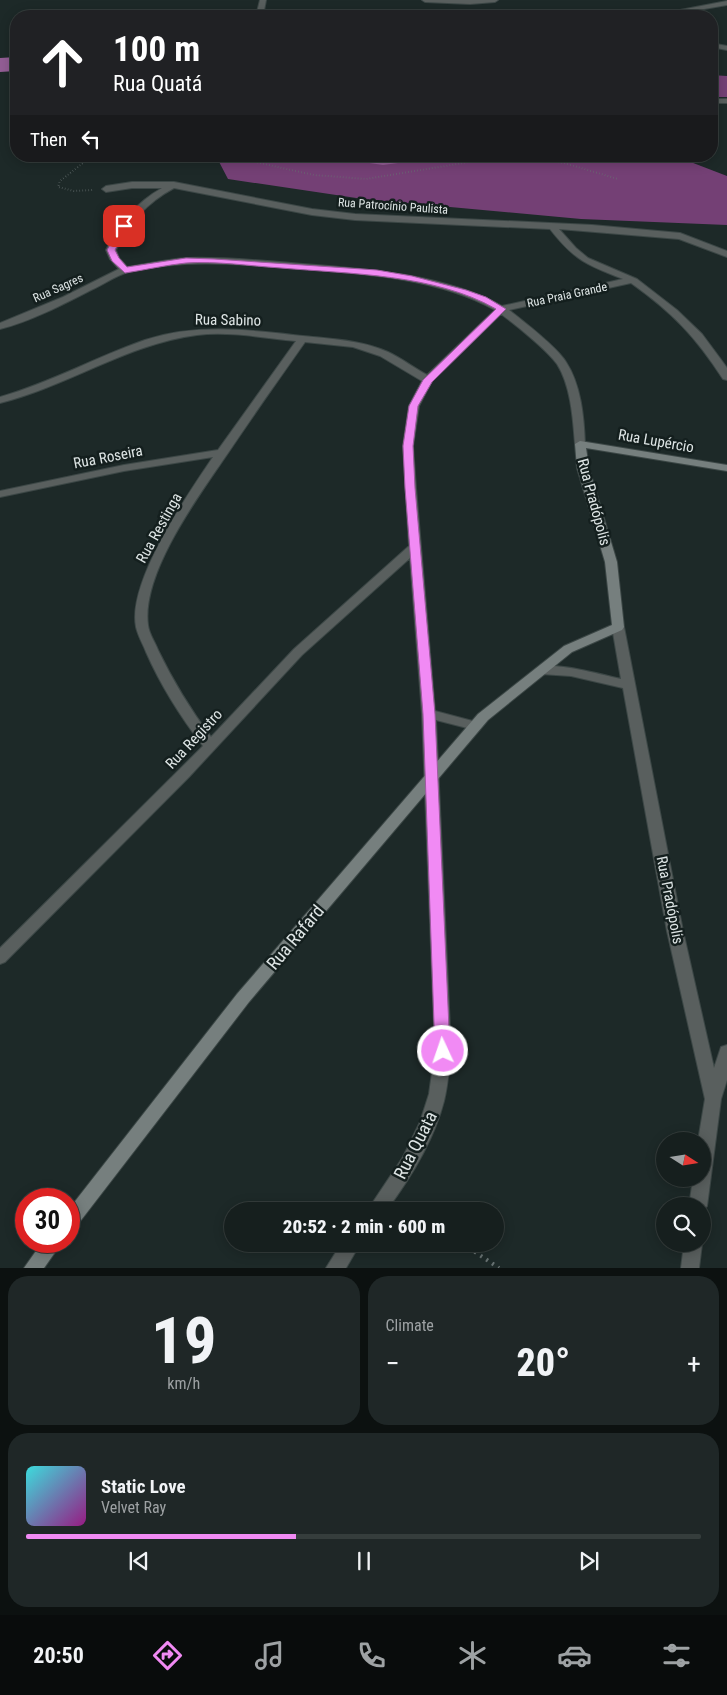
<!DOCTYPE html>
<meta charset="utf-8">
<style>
:root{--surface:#161f1e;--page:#1f2727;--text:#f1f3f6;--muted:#9ea2a4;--line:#353d3c;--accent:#f18af4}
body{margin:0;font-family:"Roboto Condensed",sans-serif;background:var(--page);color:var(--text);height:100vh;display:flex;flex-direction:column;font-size:19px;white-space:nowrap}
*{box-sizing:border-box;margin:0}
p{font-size:16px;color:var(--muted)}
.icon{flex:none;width:28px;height:28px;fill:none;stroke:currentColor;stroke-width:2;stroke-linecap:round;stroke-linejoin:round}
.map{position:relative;height:1268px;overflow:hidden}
.drawer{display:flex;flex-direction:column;gap:8px;padding:8px;background:#0c1110;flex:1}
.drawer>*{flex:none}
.guide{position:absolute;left:10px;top:10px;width:708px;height:152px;border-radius:20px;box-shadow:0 2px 12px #0003,0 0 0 1px var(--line);background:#202124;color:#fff;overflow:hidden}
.needle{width:32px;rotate:102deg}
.controls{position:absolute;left:656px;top:1132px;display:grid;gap:10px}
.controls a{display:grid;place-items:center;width:55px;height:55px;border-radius:50%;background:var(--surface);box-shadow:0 2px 12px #0003,0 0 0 1px var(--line);font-size:25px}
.speed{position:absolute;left:15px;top:1188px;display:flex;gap:10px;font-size:25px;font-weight:700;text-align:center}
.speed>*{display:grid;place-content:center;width:65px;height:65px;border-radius:50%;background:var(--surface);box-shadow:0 2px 12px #0003,0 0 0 1px var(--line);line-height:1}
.speed .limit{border:8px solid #d22;background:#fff;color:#111}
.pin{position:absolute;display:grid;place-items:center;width:42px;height:42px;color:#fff;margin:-21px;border-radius:10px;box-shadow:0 2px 8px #0006}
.me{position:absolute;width:55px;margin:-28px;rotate:357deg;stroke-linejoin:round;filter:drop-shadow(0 0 4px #0008)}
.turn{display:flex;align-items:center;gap:18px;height:105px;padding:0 20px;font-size:22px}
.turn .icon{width:65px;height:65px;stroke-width:2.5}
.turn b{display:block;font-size:35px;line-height:42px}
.then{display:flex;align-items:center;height:48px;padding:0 20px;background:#0003;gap:10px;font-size:19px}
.big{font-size:38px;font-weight:800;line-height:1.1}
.drawer .tile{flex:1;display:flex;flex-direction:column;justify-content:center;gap:8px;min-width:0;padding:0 18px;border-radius:20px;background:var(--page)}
.drawer .dial{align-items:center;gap:0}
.dial b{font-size:65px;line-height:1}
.song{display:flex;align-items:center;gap:15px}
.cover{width:60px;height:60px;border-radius:8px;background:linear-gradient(135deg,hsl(180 70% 55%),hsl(310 70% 35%))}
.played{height:5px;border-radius:2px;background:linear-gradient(90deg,var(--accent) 40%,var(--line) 40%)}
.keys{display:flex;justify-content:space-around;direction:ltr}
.heat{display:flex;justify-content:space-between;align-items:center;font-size:28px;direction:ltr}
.drawer .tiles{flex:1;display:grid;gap:8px;grid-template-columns:1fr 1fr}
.tile:last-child{grid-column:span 2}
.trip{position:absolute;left:224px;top:1202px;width:280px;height:50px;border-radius:25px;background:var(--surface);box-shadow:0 2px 12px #0003,0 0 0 1px var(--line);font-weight:800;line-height:50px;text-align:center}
.tab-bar{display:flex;height:80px;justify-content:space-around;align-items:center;background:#090c0c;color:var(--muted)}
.tab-bar .icon{width:35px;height:35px}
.tab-bar .selected{color:var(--accent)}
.tab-bar b{font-size:22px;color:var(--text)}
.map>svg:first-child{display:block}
</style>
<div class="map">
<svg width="727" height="1268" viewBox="0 0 727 1268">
<rect width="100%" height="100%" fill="#1d2928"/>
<path fill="#744075" d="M 711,75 L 727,76 L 727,97 L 711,97 Z
M 216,156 L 675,156 L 727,176 L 727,225 L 581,219 L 363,199 L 228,179 Z"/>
<path fill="#935e95" d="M 322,156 L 450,156 L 383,165 Z"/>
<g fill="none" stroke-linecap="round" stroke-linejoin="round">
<path fill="#935e95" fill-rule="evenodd" d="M 16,57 L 16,71 L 0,72 L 0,58 Z"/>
<g stroke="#3c4746" stroke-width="2">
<path id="lane" d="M 711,99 L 727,99 L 727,103 L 711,103 Z"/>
</g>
<g stroke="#3c4746" stroke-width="2">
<path id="street" d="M 260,0 L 266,0 L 263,16 L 256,16 Z
M 422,0 L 498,0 L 495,2 L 470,4 L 425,2 Z
M 727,1 L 727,5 L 664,16 L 649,16 Z
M 711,43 L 727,46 L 727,50 L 711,47 Z
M 132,182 L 174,182 L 312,209 L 355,214 L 592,225 L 680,233 L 727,251 L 727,257 L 679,239 L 559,229 L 576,248 L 588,258 L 637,279 L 677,310 L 702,334 L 722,361 L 727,368 L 727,380 L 723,379 C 695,336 673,313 631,283 L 509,310 C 523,321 557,347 566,362 C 581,385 584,417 585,444 L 584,446 L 576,446 L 575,444 C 573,419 571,386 557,364 C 547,350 516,325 501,314 L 432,381 L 419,406 L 413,446 L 416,488 L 435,711 L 480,723 L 482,726 L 480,729 L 475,730 L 436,720 L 451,1051 C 449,1068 448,1085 444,1101 C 434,1140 410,1179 386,1211 L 367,1211 L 403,1157 L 420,1122 L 429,1094 L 435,1051 L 422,714 L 410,558 L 302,655 L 189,777 L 5,962 L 0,964 L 0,948 L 203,746 C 180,716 161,686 146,652 C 143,644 138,636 136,627 C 127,582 188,494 213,457 L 124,471 L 0,497 L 0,491 L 124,465 L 218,450 L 296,341 C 264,338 229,331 197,335 C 127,344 68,386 0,403 L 0,397 C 50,383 96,357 145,340 C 197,323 249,330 303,336 C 331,339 361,340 388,352 C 401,358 414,368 427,375 L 495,310 C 437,277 356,273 291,268 C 237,264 182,259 129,272 C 116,275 103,285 91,290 C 64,304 29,322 0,329 L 0,323 L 63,297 L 119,269 L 110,259 L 106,250 C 118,224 137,202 162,188 L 132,188 L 106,192 L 102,189 L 106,186 ZM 174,188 L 312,215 L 355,220 L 550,229 C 574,260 587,265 623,279 L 502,306 C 443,273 358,268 291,263 C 256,260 222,257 188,258 C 168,259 147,264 127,267 L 119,258 L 116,250 C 128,223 148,202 174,188 ZM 305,342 L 353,347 L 380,356 L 422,381 L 409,406 L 403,446 L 409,546 L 294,649 L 211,737 C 190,709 173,681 158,650 C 155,642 149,634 148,625 C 141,573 200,494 228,453 C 252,417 279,379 305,342 Z
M 618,623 L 624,627 L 683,931 L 714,1068 L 721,1047 L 727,1045 L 727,1080 L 721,1099 L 707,1206 L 702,1212 L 702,1206 L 689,1206 L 693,1179 L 702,1179 L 702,1141 L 698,1141 L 705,1099 L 667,931 L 623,688 L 571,676 L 541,674 L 535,670 C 544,658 606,676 621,679 L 612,627 Z
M 341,1244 L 360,1244 L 346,1268 L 326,1268 Z
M 684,1244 L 702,1244 L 699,1268 L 681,1268 Z"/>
</g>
<g stroke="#3c4746" stroke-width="2">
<path id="secondary" d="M 580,441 L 727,465 L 727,471 L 586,448 L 589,468 L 617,562 L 624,627 L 622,630 L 572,652 L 488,720 L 249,1002 L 75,1228 L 69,1230 L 69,1209 L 237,994 L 478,714 L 564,646 L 612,625 L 605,562 L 577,468 L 575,444 Z
M 43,1241 L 63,1241 L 44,1268 L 24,1268 Z"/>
</g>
<path stroke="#677171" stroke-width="2" stroke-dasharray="0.5 2.5" stroke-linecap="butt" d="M 92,156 L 60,181 L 58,187 L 74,191 L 93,190
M 228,156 L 314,175 L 366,179 L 506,156
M 511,156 L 564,163 L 618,179"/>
<path stroke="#677171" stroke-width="4" stroke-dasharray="2 5" stroke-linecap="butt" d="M 403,1203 L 415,1211
M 463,1244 L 499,1268"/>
<use href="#lane" fill="#595f5e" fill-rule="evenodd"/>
<use href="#street" fill="#595f5e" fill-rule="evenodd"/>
<use href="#secondary" fill="#767f7e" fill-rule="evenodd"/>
</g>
<path fill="#f18af4" stroke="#9d5a9f" d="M 124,223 L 128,226 L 115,250 L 119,258 L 127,267 L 186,258 L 214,259 L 377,270 L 412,276 L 466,290 L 486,297 L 506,309 L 432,382 L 418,406 L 413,446 L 415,488 L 435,714 L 450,1051 L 448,1055 L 443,1057 L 438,1055 L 435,1051 L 423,714 L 405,488 L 403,446 L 409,406 L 423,380 L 496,309 C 435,274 350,274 281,268 C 250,266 217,261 186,263 C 166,265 145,270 125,273 L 112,261 L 107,250 L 120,226 Z"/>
<g text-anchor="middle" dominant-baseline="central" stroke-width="5" stroke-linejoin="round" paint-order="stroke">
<g font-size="12" fill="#dee5e5" stroke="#141f1e">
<text transform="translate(393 206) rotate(4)">Rua Patrocínio Paulista</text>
<text transform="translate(58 288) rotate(-24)">Rua Sagres</text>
<text transform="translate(567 295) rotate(-12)">Rua Praia Grande</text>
</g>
<g font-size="15" fill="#dee5e5" stroke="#141f1e">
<text transform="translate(228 320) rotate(1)">Rua Sabino</text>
<text transform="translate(656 441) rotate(10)">Rua Lupércio</text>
<text transform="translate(108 457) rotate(-11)">Rua Roseira</text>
<text transform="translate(594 502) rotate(75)">Rua Pradópolis</text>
<text transform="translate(159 528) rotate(-61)">Rua Restinga</text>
<text transform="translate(194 739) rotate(-47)">Rua Registro</text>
<text transform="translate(670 900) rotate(79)">Rua Pradópolis</text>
</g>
<g font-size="18" fill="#dee5e5" stroke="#141f1e">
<text transform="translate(295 937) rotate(-50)">Rua Rafard</text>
<text transform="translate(415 1145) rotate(-63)">Rua Quata</text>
</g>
</g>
</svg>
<div class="controls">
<a><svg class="needle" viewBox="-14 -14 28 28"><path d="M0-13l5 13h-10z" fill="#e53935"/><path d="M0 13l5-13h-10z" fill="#9ea2a4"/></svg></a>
<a><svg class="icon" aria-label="search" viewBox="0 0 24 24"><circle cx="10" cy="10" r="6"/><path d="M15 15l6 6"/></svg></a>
</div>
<div class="speed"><div class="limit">30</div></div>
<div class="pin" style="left:124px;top:226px;background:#d93025"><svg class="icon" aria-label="arrive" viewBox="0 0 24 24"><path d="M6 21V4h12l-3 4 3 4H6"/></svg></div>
<svg class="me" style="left:443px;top:1051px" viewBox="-20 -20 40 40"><circle r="17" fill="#f18af4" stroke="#fff" stroke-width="3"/><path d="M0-11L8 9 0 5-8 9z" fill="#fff"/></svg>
<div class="trip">20:52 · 2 min · 600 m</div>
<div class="guide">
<div class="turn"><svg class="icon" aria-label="ahead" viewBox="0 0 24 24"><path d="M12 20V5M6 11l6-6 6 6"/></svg><div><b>100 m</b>Rua Quatá</div></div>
<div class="then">Then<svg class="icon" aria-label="left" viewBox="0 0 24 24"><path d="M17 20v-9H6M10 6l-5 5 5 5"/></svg></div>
</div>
</div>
<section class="drawer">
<div class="tiles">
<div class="tile dial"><b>19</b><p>km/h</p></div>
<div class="tile"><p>Climate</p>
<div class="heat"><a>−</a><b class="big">20°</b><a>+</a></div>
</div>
<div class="tile">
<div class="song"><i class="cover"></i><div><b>Static Love</b><p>Velvet Ray</p></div></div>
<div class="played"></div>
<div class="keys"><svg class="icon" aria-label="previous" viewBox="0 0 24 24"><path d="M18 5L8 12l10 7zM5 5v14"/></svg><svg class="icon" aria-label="pause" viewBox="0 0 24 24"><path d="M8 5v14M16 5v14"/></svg><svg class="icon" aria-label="next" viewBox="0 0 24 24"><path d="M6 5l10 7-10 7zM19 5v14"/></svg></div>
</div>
</div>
</section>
<nav class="tab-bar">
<b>20:50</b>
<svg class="icon selected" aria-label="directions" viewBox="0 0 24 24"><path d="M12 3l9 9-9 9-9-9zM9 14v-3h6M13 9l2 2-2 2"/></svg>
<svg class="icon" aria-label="music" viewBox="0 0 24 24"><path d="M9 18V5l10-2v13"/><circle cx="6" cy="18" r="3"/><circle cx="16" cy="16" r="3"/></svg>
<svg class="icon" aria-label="phone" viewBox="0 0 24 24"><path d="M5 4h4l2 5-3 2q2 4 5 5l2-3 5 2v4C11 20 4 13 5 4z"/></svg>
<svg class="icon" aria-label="climate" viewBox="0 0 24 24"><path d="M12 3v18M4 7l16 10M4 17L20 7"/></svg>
<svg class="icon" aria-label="car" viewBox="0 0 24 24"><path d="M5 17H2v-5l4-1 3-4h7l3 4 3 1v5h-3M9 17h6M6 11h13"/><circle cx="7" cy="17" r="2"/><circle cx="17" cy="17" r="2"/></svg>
<svg class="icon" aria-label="filters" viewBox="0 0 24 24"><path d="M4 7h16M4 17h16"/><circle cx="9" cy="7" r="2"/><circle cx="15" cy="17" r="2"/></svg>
</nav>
